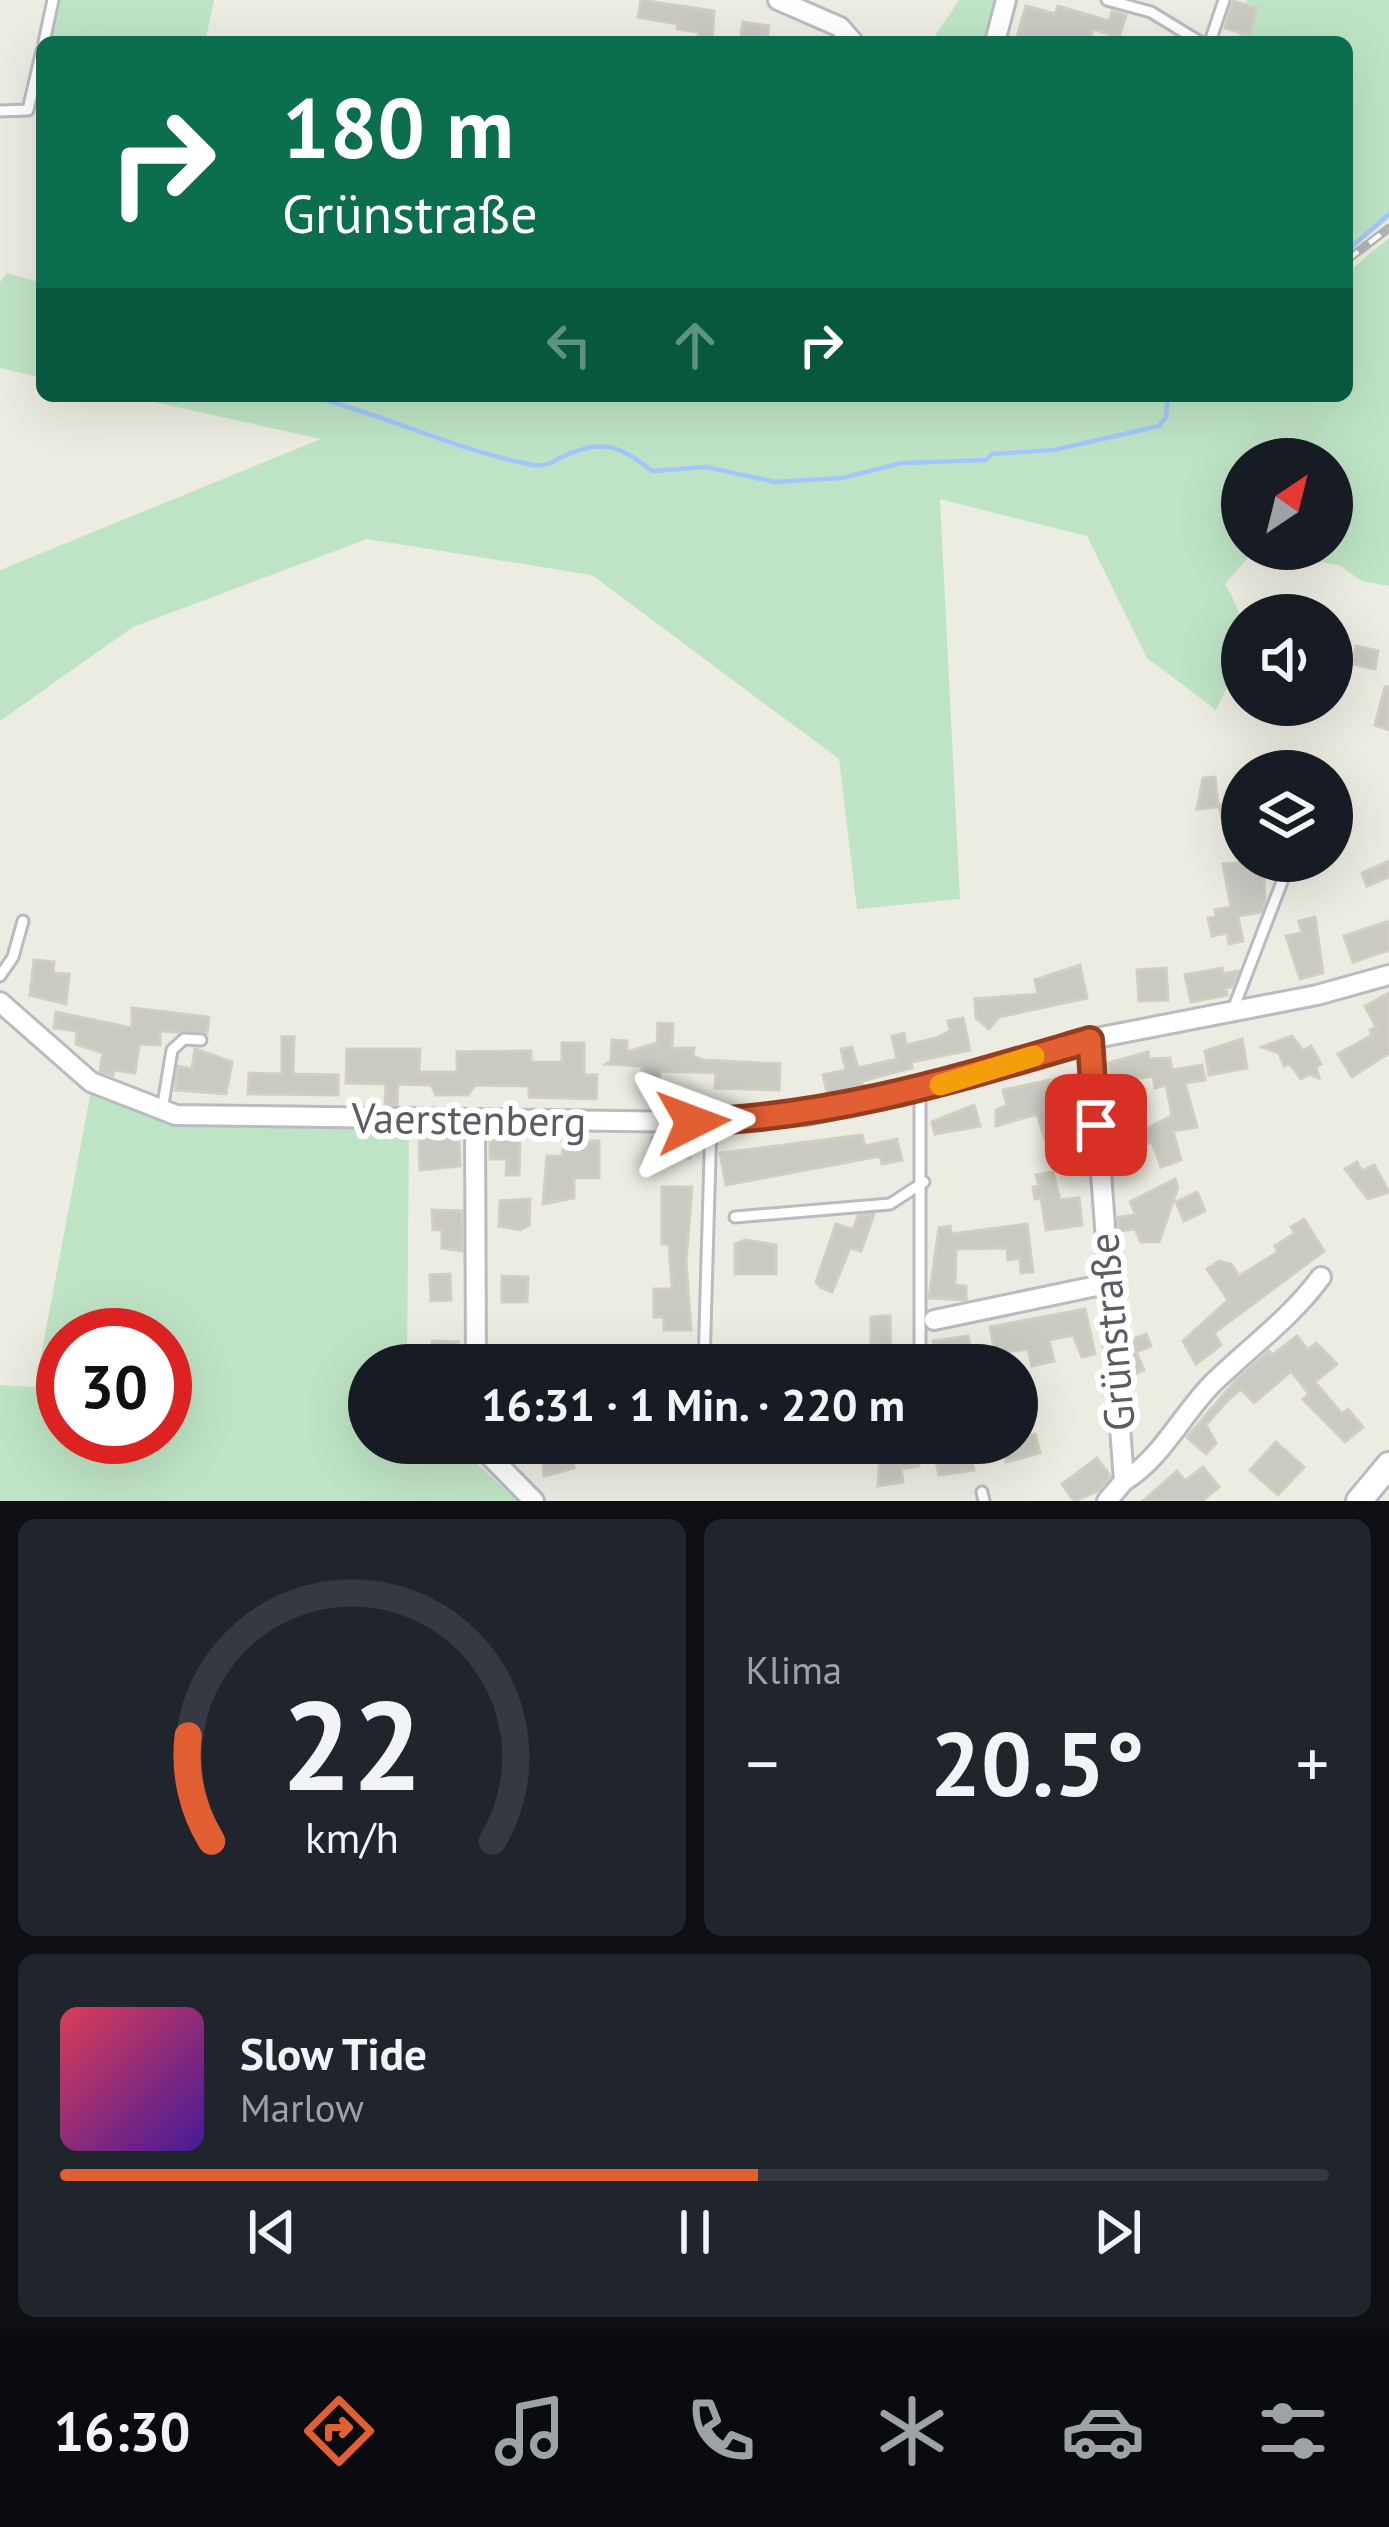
<!DOCTYPE html>
<html lang="de">
<meta charset="utf-8">
<style>
:root{--surface:#171b24;--page:#20242c;--text:#f1f3f6;--muted:#9ea1a6;--line:#363941;--accent:#e25e33}
body{margin:0;font-family:"PT Sans",sans-serif;background:var(--page);color:var(--text);height:100vh;display:flex;flex-direction:column;font-size:45px;white-space:nowrap}
*{box-sizing:border-box;margin:0}
p{font-size:39px;color:var(--muted)}
.icon{flex:none;width:66px;height:66px;fill:none;stroke:currentColor;stroke-width:2;stroke-linecap:round;stroke-linejoin:round}
.map{position:relative;height:1501px;overflow:hidden}
.panel{display:flex;flex-direction:column;gap:18px;padding:18px;background:#0d0f14;flex:1}
.panel>*{flex:none}
.top-card{position:absolute;left:36px;top:36px;width:1317px;height:366px;border-radius:18px;box-shadow:0 12px 48px #0002;background:#0b6e4f;color:#fff;overflow:hidden}
.needle{width:78px;rotate:35deg}
.fabs{position:absolute;left:1221px;top:438px;display:grid;gap:24px}
.fabs a{display:grid;place-items:center;width:132px;height:132px;border-radius:50%;background:var(--surface);box-shadow:0 12px 48px #0002;font-size:60px}
.speed{position:absolute;left:36px;top:1308px;display:flex;gap:24px;font-size:60px;font-weight:700;text-align:center}
.speed>*{display:grid;place-content:center;width:156px;height:156px;border-radius:50%;background:var(--surface);box-shadow:0 12px 48px #0002;line-height:1}
.speed .limit{border:18px solid #d22;background:#fff;color:#111}
.pin{position:absolute;display:grid;place-items:center;width:102px;height:102px;color:#fff;margin:-51px;border-radius:24px;box-shadow:0 6px 18px #0006}
.me{position:absolute;width:132px;margin:-66px;rotate:87deg;stroke-linejoin:round;filter:drop-shadow(0 0 9px #0008)}
.turn{display:flex;align-items:center;gap:42px;height:252px;padding:0 48px;font-size:54px}
.turn .icon{width:156px;height:156px;stroke-width:2.5}
.turn b{display:block;font-size:84px;line-height:102px}
.lanes{display:flex;align-items:center;height:114px;padding:0 48px;background:#0003;justify-content:center;gap:60px;direction:ltr}
.lanes .off{opacity:.35}
.big{font-size:90px;font-weight:800;line-height:1.1}
.panel .tile{flex:1;display:flex;flex-direction:column;justify-content:center;gap:18px;min-width:0;padding:0 42px;border-radius:18px;background:var(--page)}
.panel .dial{align-items:center;gap:0}
.dial svg{height:312px;overflow:visible;fill:none;stroke:var(--line);stroke-width:7;stroke-linecap:round;text-anchor:middle}
.dial text{fill:var(--text);stroke:none}
.song{display:flex;align-items:center;gap:36px}
.cover{width:144px;height:144px;border-radius:18px;background:linear-gradient(135deg,hsl(350 70% 55%),hsl(260 70% 35%))}
.played{height:12px;border-radius:6px;background:linear-gradient(90deg,var(--accent) 55%,var(--line) 55%)}
.keys{display:flex;justify-content:space-around;direction:ltr}
.heat{display:flex;justify-content:space-between;align-items:center;font-size:66px;direction:ltr}
.panel .tiles{flex:1;display:grid;gap:18px;grid-template-columns:1fr 1fr}
.tile:last-child{grid-column:span 2}
.trip{position:absolute;left:348px;top:1344px;width:690px;height:120px;border-radius:60px;background:var(--surface);box-shadow:0 12px 48px #0002;font-weight:800;line-height:120px;text-align:center}
.menu{display:flex;height:192px;justify-content:space-around;align-items:center;background:#090b0e;color:var(--muted)}
.menu .icon{width:84px;height:84px}
.menu .active{color:var(--accent)}
.menu b{font-size:54px;color:var(--text)}
.map>svg:first-child{display:block}
</style>
<div class="map">
<svg width="1389" height="1501" viewBox="0 0 1389 1501">
<rect width="100%" height="100%" fill="#edece2"/>
<path fill="#bfe4c5" fill-rule="evenodd" d="M 53,0 L 214,0 L 205,42 L 44,42 Z
M 959,0 L 995,0 L 985,42 L 931,42 Z
M 1247,0 L 1389,0 L 1389,219 L 1347,253 L 1347,42 L 1237,42 Z
M 1389,238 L 1389,586 L 1362,581 L 1339,565 L 1254,551 L 1225,584 C 1255,633 1243,658 1216,710 L 1147,658 L 1087,536 L 940,499 L 960,899 L 857,909 L 839,759 L 592,575 L 367,539 L 133,627 L 0,721 L 0,570 L 321,439 L 127,396 L 1347,396 L 1347,273 ZM 1242,459 L 1332,459 L 1332,549 L 1242,549 Z
M 7,273 L 42,283 L 42,378 L 0,368 L 0,282 Z
M 91,1091 L 171,1122 L 409,1128 L 407,1365 L 369,1365 L 369,1443 L 466,1454 L 518,1501 L 0,1501 L 0,1385 L 35,1387 ZM 63,1335 L 165,1335 L 165,1437 L 63,1437 Z"/>
<g fill="none" stroke-linecap="round" stroke-linejoin="round">
<path stroke="#a4c7fb" stroke-width="4.5" d="M 1347,251 L 1389,214
M 310,396 C 386,415 457,451 533,465 C 543,467 551,463 560,458 C 601,438 620,445 652,471 L 706,467 L 775,482 L 842,478 L 902,463 L 986,460 L 992,454 L 1054,450 L 1159,426 L 1166,417 L 1168,396"/>
</g>
<path fill="#cac9c2" stroke="#d1cfc1" stroke-width="3" d="M 641,0 L 714,11 L 712,42 L 698,41 L 699,32 L 677,29 L 678,24 L 638,17 Z
M 1233,1 L 1257,8 L 1249,35 L 1225,28 Z
M 1026,6 L 1055,14 L 1058,6 L 1109,21 L 1112,11 L 1126,15 L 1119,37 L 1093,29 L 1089,42 L 1034,42 L 1017,37 Z
M 743,22 L 769,26 L 767,42 L 740,42 Z
M 1356,646 L 1378,651 L 1375,669 L 1353,664 Z
M 1385,687 L 1389,687 L 1389,730 L 1375,725 Z
M 1215,777 L 1218,807 L 1197,809 L 1203,778 Z
M 1242,801 L 1242,821 L 1223,824 L 1219,805 Z
M 1263,861 L 1265,900 L 1261,912 L 1238,916 L 1243,941 L 1229,944 L 1227,933 L 1212,936 L 1208,918 L 1216,917 L 1215,910 L 1231,907 L 1223,864 Z
M 1389,861 L 1389,877 L 1367,886 L 1362,873 Z
M 1315,917 L 1323,973 L 1300,979 L 1286,936 L 1302,933 L 1299,921 Z
M 1389,921 L 1389,950 L 1353,962 L 1344,936 Z
M 34,960 L 54,962 L 53,973 L 69,974 L 66,1004 L 30,995 Z
M 1080,965 L 1087,998 L 999,1017 L 989,1029 L 976,1018 L 975,999 L 1038,994 L 1035,980 Z
M 1166,968 L 1168,1000 L 1139,1001 L 1137,970 Z
M 1222,968 L 1223,974 L 1238,971 L 1232,987 L 1226,988 L 1227,995 L 1191,1002 L 1185,975 Z
M 1389,993 L 1389,1053 L 1352,1077 L 1338,1054 L 1372,1035 L 1370,1030 L 1376,1027 L 1365,1006 Z
M 132,1008 L 209,1017 L 207,1034 L 160,1031 L 160,1045 L 139,1044 L 135,1073 L 114,1070 L 113,1075 L 100,1071 L 103,1053 L 76,1044 L 77,1031 L 54,1028 L 56,1012 L 132,1028 Z
M 963,1018 L 970,1050 L 911,1062 L 912,1068 L 862,1081 L 864,1089 L 828,1096 L 823,1075 L 846,1070 L 841,1049 L 852,1047 L 858,1068 L 897,1059 L 892,1036 L 904,1033 L 906,1045 L 936,1038 L 950,1031 L 948,1021 Z
M 658,1023 L 673,1024 L 672,1048 L 694,1048 L 693,1056 L 703,1060 L 780,1064 L 779,1090 L 715,1088 L 716,1073 L 660,1071 L 660,1086 L 641,1086 L 642,1066 L 606,1064 L 611,1061 L 612,1040 L 627,1041 L 627,1052 L 657,1043 Z
M 1292,1036 L 1303,1051 L 1311,1046 L 1321,1064 L 1316,1067 L 1319,1078 L 1309,1074 L 1301,1079 L 1290,1064 L 1284,1066 L 1279,1053 L 1262,1047 Z
M 282,1037 L 294,1037 L 293,1074 L 338,1075 L 338,1095 L 248,1094 L 249,1073 L 282,1074 Z
M 1242,1039 L 1247,1068 L 1209,1075 L 1205,1051 Z
M 562,1043 L 584,1043 L 584,1075 L 597,1075 L 596,1099 L 529,1097 L 529,1086 L 475,1085 L 468,1095 L 436,1095 L 431,1085 L 398,1084 L 397,1105 L 385,1104 L 386,1084 L 346,1083 L 347,1049 L 420,1049 L 419,1072 L 457,1072 L 457,1052 L 531,1051 L 531,1062 L 562,1062 Z
M 195,1049 L 232,1062 L 226,1094 L 175,1090 L 178,1066 L 192,1069 Z
M 1148,1052 L 1149,1059 L 1170,1058 L 1172,1070 L 1202,1065 L 1205,1080 L 1185,1083 L 1197,1127 L 1173,1131 L 1181,1160 L 1161,1167 L 1152,1142 L 1143,1145 L 1139,1132 L 1172,1116 L 1166,1085 L 1155,1088 L 1153,1076 L 1112,1083 L 1108,1063 Z
M 1078,1074 L 1082,1095 L 1067,1099 L 1083,1169 L 1062,1173 L 1054,1140 L 1046,1142 L 1037,1114 L 996,1126 L 996,1110 L 1007,1105 L 1003,1090 Z
M 974,1105 L 980,1126 L 935,1134 L 932,1122 Z
M 437,1135 L 459,1135 L 460,1166 L 420,1170 L 419,1139 Z
M 862,1135 L 865,1146 L 897,1139 L 902,1160 L 882,1164 L 880,1156 L 726,1185 L 720,1153 Z
M 490,1136 L 520,1136 L 519,1175 L 506,1175 L 507,1159 L 490,1159 Z
M 652,1137 L 691,1137 L 690,1158 L 651,1158 Z
M 563,1141 L 599,1141 L 599,1178 L 574,1178 L 574,1198 L 543,1204 L 547,1156 L 563,1156 Z
M 1357,1162 L 1362,1171 L 1374,1165 L 1389,1192 L 1368,1199 L 1345,1169 Z
M 1053,1172 L 1060,1200 L 1079,1198 L 1082,1225 L 1046,1230 L 1041,1198 L 1035,1199 L 1033,1187 L 1039,1186 L 1036,1175 Z
M 1175,1179 L 1178,1187 L 1159,1242 L 1141,1242 L 1135,1229 L 1119,1231 L 1118,1217 L 1136,1215 L 1130,1202 Z
M 662,1187 L 692,1187 L 686,1261 L 691,1330 L 664,1330 L 664,1317 L 654,1317 L 654,1289 L 672,1289 L 669,1244 L 662,1244 Z
M 1197,1192 L 1205,1211 L 1184,1221 L 1176,1202 Z
M 530,1199 L 529,1225 L 520,1230 L 499,1226 L 500,1201 Z
M 432,1210 L 462,1211 L 462,1251 L 442,1248 L 442,1230 L 433,1230 Z
M 874,1214 L 861,1251 L 850,1248 L 832,1292 L 820,1287 L 816,1282 L 836,1224 L 853,1230 L 858,1216 Z
M 1304,1219 L 1324,1251 L 1214,1333 L 1221,1345 L 1196,1364 L 1183,1341 L 1228,1300 L 1207,1269 L 1219,1261 L 1231,1264 L 1239,1276 L 1278,1252 L 1275,1246 L 1295,1233 L 1291,1227 Z
M 1027,1224 L 1033,1272 L 1021,1273 L 1020,1258 L 1008,1260 L 1007,1248 L 956,1249 L 955,1285 L 966,1286 L 966,1300 L 929,1298 L 939,1228 L 950,1226 L 951,1234 Z
M 745,1240 L 776,1245 L 776,1274 L 735,1274 L 735,1244 Z
M 450,1274 L 451,1300 L 431,1301 L 430,1275 Z
M 502,1276 L 528,1277 L 527,1302 L 502,1302 Z
M 1085,1309 L 1095,1354 L 1082,1357 L 1073,1335 L 1049,1340 L 1054,1361 L 1032,1366 L 1028,1349 L 995,1353 L 990,1327 Z
M 882,1316 L 890,1316 L 891,1365 L 871,1365 L 871,1317 Z
M 1146,1334 L 1151,1346 L 1136,1352 L 1144,1370 L 1130,1376 L 1127,1342 Z
M 968,1336 L 975,1365 L 956,1365 L 954,1357 L 938,1360 L 933,1341 Z
M 1297,1336 L 1308,1350 L 1316,1343 L 1337,1364 L 1315,1382 L 1342,1414 L 1348,1409 L 1363,1427 L 1345,1442 L 1303,1399 L 1309,1394 L 1291,1371 L 1254,1403 L 1241,1389 L 1229,1399 L 1206,1425 L 1216,1443 L 1206,1454 L 1187,1437 L 1236,1380 L 1269,1351 L 1272,1355 Z
M 432,1341 L 458,1342 L 458,1365 L 431,1365 Z
M 495,1350 L 529,1353 L 528,1365 L 494,1365 Z
M 1035,1434 L 1040,1453 L 1006,1462 L 1002,1443 Z
M 1276,1442 L 1304,1467 L 1278,1495 L 1250,1470 Z
M 572,1445 L 574,1468 L 544,1476 L 542,1446 Z
M 969,1446 L 974,1470 L 939,1475 L 935,1456 Z
M 917,1448 L 919,1466 L 901,1469 L 903,1482 L 878,1486 L 880,1454 Z
M 1097,1458 L 1110,1476 L 1098,1491 L 1074,1501 L 1062,1484 Z
M 1203,1467 L 1219,1487 L 1202,1501 L 1143,1501 L 1177,1471 L 1185,1481 Z"/>
<g fill="none" stroke-linecap="round" stroke-linejoin="round">
<g stroke="#babbc1" stroke-width="15">
<path id="lane" d="M 1107,0 L 1151,12 L 1200,42
M 44,42 L 53,0
M 1210,42 L 1224,0
M 0,111 L 28,110 L 42,50
M 0,976 L 13,957 L 23,921
M 1232,1012 L 1290,861
M 162,1110 L 172,1050 L 184,1039 L 201,1040
M 735,1217 L 890,1204 L 924,1182
M 704,1365 L 711,1121
M 920,1365 L 920,1090
M 867,1446 L 884,1443
M 982,1492 L 984,1501"/>
</g>
<g stroke="#babbc1" stroke-width="24">
<path id="street" d="M 778,0 L 840,27 L 853,42
M 995,42 L 1006,0
M 0,1002 L 91,1082 L 176,1115 L 693,1122 L 807,1115 L 920,1090 L 1091,1039 L 1317,995 L 1389,975
M 1091,1039 L 1124,1481 L 1107,1501
M 475,1120 L 476,1365
M 934,1320 L 1106,1284
M 477,1443 L 534,1501
M 1124,1481 C 1161,1459 1182,1414 1213,1383 C 1250,1347 1290,1319 1321,1277"/>
</g>
<g stroke="#b8bac0" stroke-width="30">
<path id="secondary" d="M 1359,1501 L 1389,1465"/>
</g>
<use href="#lane" stroke="#fff" stroke-width="9"/>
<use href="#street" stroke="#fff" stroke-width="18"/>
<use href="#secondary" stroke="#fff" stroke-width="24"/>
<g stroke="#b3b4b4" stroke-width="9">
<path id="rail" d="M 1347,260 L 1389,228"/>
</g>
<use href="#rail" stroke="#fff" stroke-width="4.5" stroke-dasharray="14" stroke-linecap="butt"/>
</g>
<g fill="none" stroke-linecap="round" stroke-linejoin="round">
<g stroke="#933d21" stroke-width="30">
<path id="route" d="M 693,1122 C 835,1117 956,1079 1090,1040 L 1096,1125"/>
</g>
<use href="#route" stroke="#e25e33" stroke-width="21"/>
<path stroke="#f59e0b" stroke-width="21" d="M 940,1085 L 1034,1056"/>
</g>
<g text-anchor="middle" dominant-baseline="central" stroke-width="12" stroke-linejoin="round" paint-order="stroke">
<g font-size="42" fill="#5b5d63" stroke="#fff">
<text transform="translate(469 1119) rotate(1)">Vaerstenberg</text>
<text transform="translate(1111 1332) rotate(-95)">Grünstraße</text>
</g>
</g>
</svg>
<div class="fabs">
<a><svg class="needle" viewBox="-14 -14 28 28"><path d="M0-13l5 13h-10z" fill="#e53935"/><path d="M0 13l5-13h-10z" fill="#9ea1a6"/></svg></a>
<a><svg class="icon" aria-label="sound" viewBox="0 0 24 24"><path d="M4 9h4l5-4v14l-5-4H4zM17 9q2 3 0 6"/></svg></a>
<a><svg class="icon" aria-label="layers" viewBox="0 0 24 24"><path d="M12 4l9 5-9 5-9-5zM3 14l9 5 9-5"/></svg></a>
</div>
<div class="speed"><div class="limit">30</div></div>
<div class="pin" style="left:1096px;top:1125px;background:#d93025"><svg class="icon" aria-label="arrive" viewBox="0 0 24 24"><path d="M6 21V4h12l-3 4 3 4H6"/></svg></div>
<svg class="me" style="left:693px;top:1122px" viewBox="-20 -20 40 40"><path d="M0-17L14 15 0 8-14 15z" fill="#e25e33" stroke="#fff" stroke-width="4"/></svg>
<div class="trip">16:31 · 1 Min. · 220 m</div>
<div class="top-card">
<div class="turn"><svg class="icon" aria-label="right" viewBox="0 0 24 24"><path d="M7 20v-9h11M14 6l5 5-5 5"/></svg><div><b>180 m</b>Grünstraße</div></div>
<div class="lanes"><svg class="icon off" aria-label="left" viewBox="0 0 24 24"><path d="M17 20v-9H6M10 6l-5 5 5 5"/></svg><svg class="icon off" aria-label="ahead" viewBox="0 0 24 24"><path d="M12 20V5M6 11l6-6 6 6"/></svg><svg class="icon" aria-label="right" viewBox="0 0 24 24"><path d="M7 20v-9h11M14 6l5 5-5 5"/></svg></div>
</div>
</div>
<section class="panel">
<div class="tiles">
<div class="tile dial"><svg viewBox="0 0 100 80">
<path d="M14 69A42 42 0 1 1 86 69"/>
<path d="M14 69A42 42 0 0 1 8 42" stroke="#e25e33"/>
<text x="50" y="56" font-size="32" font-weight="700">22</text>
<text x="50" y="72" font-size="11">km/h</text>
</svg></div>
<div class="tile"><p>Klima</p>
<div class="heat"><a>−</a><b class="big">20.5°</b><a>+</a></div>
</div>
<div class="tile">
<div class="song"><i class="cover"></i><div><b>Slow Tide</b><p>Marlow</p></div></div>
<div class="played"></div>
<div class="keys"><svg class="icon" aria-label="previous" viewBox="0 0 24 24"><path d="M18 5L8 12l10 7zM5 5v14"/></svg><svg class="icon" aria-label="pause" viewBox="0 0 24 24"><path d="M8 5v14M16 5v14"/></svg><svg class="icon" aria-label="next" viewBox="0 0 24 24"><path d="M6 5l10 7-10 7zM19 5v14"/></svg></div>
</div>
</div>
</section>
<nav class="menu">
<b>16:30</b>
<svg class="icon active" aria-label="directions" viewBox="0 0 24 24"><path d="M12 3l9 9-9 9-9-9zM9 14v-3h6M13 9l2 2-2 2"/></svg>
<svg class="icon" aria-label="music" viewBox="0 0 24 24"><path d="M9 18V5l10-2v13"/><circle cx="6" cy="18" r="3"/><circle cx="16" cy="16" r="3"/></svg>
<svg class="icon" aria-label="phone" viewBox="0 0 24 24"><path d="M5 4h4l2 5-3 2q2 4 5 5l2-3 5 2v4C11 20 4 13 5 4z"/></svg>
<svg class="icon" aria-label="climate" viewBox="0 0 24 24"><path d="M12 3v18M4 7l16 10M4 17L20 7"/></svg>
<svg class="icon" aria-label="car" viewBox="0 0 24 24"><path d="M5 17H2v-5l4-1 3-4h7l3 4 3 1v5h-3M9 17h6M6 11h13"/><circle cx="7" cy="17" r="2"/><circle cx="17" cy="17" r="2"/></svg>
<svg class="icon" aria-label="filters" viewBox="0 0 24 24"><path d="M4 7h16M4 17h16"/><circle cx="9" cy="7" r="2"/><circle cx="15" cy="17" r="2"/></svg>
</nav>
